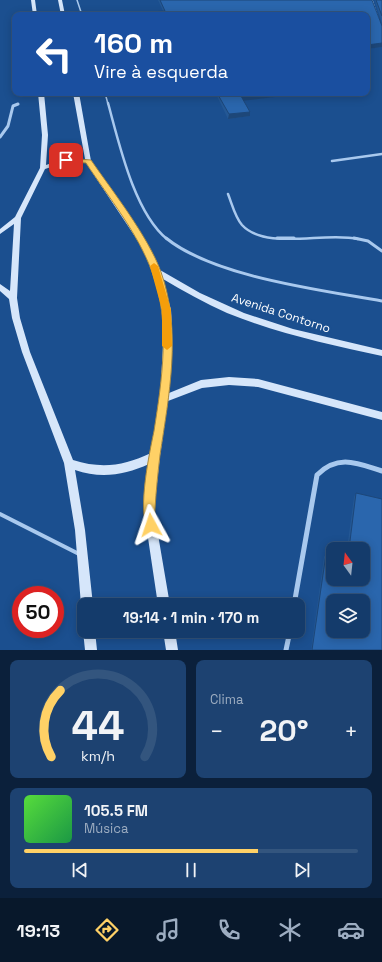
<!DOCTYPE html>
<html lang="pt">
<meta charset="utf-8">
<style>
:root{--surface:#143b6b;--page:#1d4271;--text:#f1f3f6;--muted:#9dadc1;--line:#33557e;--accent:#ffd166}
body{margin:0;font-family:"Space Grotesk",sans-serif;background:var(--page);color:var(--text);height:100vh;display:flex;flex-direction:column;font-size:15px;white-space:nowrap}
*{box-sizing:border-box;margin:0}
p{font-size:13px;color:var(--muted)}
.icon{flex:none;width:22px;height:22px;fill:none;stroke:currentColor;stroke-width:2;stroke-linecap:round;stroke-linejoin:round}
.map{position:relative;height:650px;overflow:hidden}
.side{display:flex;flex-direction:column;gap:10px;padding:10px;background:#0b203b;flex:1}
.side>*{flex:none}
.guide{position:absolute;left:12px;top:12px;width:358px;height:84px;border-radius:8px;box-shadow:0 2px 10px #0003,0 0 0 1px var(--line);background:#1a4fa0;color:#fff;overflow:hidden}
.needle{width:26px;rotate:345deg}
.buttons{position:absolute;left:326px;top:542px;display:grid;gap:8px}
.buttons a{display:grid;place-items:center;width:44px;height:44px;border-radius:8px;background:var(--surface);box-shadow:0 2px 10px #0003,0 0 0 1px var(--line);font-size:20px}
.speed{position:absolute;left:12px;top:586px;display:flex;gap:8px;font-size:20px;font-weight:700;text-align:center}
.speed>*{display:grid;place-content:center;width:52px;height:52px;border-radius:50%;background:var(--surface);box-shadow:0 2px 10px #0003,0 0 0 1px var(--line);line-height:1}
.speed .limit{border:6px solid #d22;background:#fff;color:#111}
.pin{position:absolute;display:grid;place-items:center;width:34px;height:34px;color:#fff;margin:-17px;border-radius:8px;box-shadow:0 2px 6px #0006}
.me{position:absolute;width:44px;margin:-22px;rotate:355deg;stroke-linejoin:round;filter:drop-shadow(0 0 3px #0008)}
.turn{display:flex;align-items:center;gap:14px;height:84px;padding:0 16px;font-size:18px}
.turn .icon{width:52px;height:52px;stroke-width:2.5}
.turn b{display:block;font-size:28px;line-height:34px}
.big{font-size:30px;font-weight:800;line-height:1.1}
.side .card{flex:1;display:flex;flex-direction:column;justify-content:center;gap:6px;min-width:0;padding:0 14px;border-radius:8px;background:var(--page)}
.side .dial{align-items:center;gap:0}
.dial svg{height:104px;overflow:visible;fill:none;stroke:var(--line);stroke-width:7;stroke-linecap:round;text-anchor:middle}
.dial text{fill:var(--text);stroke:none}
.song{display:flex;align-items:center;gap:12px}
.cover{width:48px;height:48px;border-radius:6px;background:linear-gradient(135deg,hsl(110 70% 55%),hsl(140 70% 35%))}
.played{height:4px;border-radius:2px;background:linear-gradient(90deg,var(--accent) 70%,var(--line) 70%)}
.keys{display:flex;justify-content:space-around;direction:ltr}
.heat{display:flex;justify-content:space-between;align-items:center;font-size:22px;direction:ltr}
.side .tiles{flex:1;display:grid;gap:10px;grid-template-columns:1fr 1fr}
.card:last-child{grid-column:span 2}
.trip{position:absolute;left:77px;top:598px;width:228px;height:40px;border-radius:8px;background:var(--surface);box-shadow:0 2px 10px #0003,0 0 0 1px var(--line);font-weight:800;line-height:40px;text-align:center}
.dock{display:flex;height:64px;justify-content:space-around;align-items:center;background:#08182b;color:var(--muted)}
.dock .icon{width:28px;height:28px}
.dock .on{color:var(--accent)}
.dock b{font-size:18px;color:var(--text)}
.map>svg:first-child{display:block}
</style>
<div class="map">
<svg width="382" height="650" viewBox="0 0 382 650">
<rect width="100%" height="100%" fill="#1b4f8f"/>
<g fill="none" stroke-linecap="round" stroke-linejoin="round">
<path stroke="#a9c9ee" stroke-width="1.5" d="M 77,0 L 82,15
M 372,0 L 379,21
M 105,93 L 108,104"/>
<path stroke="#a9c9ee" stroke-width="2.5" d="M 108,103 C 119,143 134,212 167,239
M 332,161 L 382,154
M 228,194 C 232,204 235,217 242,225 C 266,251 326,231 358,239"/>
<path stroke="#a9c9ee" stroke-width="3" d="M 166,238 C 214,277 321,290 382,301
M 277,238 L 294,238
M 354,238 L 368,241 L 382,251"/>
<path stroke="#a9c9ee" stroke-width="4" d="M 0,514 L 79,554"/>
<path stroke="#a9c9ee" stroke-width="3" d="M 0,137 L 8,126 L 13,106 L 18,104"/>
<path stroke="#a9c9ee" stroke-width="5" d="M 294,605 L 317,475 C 338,454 357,463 382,471
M 286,650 L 290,631"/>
<path fill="#d6e6fa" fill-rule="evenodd" d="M 31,0 L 35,0 L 37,15 L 33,15 Z
M 58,0 L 62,0 L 65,15 L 61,15 Z
M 38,93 L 44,93 L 48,135 L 46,165 L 66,158 L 85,159 L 73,93 L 79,93 L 91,161 L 145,242 L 160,270 L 200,293 L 244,313 L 293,329 L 382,350 L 382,356 C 330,345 277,333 227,313 C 205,303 183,291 163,279 L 171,310 L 172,328 L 169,393 L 201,380 L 229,377 L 258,379 L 382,412 L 382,420 L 258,387 L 229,385 L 202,388 L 168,401 L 160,456 L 154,511 L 170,605 L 158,605 L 144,511 L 149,464 C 125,475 101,479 75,470 L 85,530 L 93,605 L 84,605 L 84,609 L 83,609 L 81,605 L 75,530 L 64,463 L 22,352 L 12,318 L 9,299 L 0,291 L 0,284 L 10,291 L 14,224 L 0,234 L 0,229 L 15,217 L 40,168 L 42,135 ZM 67,162 L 86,163 L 140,244 L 153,272 L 163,310 L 164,328 L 160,399 L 151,453 C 124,466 101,469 73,460 L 30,352 L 20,318 L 17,298 L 21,218 L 45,169 Z
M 84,629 L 84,631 L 95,631 L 97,650 L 85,650 L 83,631 Z
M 163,631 L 175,631 L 178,650 L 166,650 Z"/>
</g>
<path fill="#245895" d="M 158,0 L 347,0 L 382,26 L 382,47 L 367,49 L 367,15 L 135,15 L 135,13 L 163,11 Z
M 375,0 L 382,0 L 382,23 L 375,1 Z
M 203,93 L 292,93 L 292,95 L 243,100 L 250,112 L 250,116 L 228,119 L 216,94 L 204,95 Z
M 356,493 L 382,650 L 311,650 L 324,557 L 326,554 L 333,579 L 363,549 L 347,549 L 354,497 Z"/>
<path fill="#1d4779" d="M 382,43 L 382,47 L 367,49 L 367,45 Z
M 204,93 L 216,93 L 216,94 L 204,95 Z
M 272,93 L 292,93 L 292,95 L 241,101 L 241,96 Z
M 250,112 L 250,116 L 228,119 L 229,114 Z"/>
<path fill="#2a66ad" stroke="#1d4779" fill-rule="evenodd" d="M 160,0 L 372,0 L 382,26 L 382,43 L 367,45 L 367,15 L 136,15 L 135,13 L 165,11 Z
M 376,0 L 382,0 L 382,16 Z
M 217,93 L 272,93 L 241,96 L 250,112 L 229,114 Z
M 356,493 L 382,499 L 382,650 L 312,650 L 326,554 L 333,556 L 333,579 L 363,579 L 363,549 L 349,549 ZM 333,601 L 363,601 L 363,631 L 333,631 Z"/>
<path fill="#ffd166" stroke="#a68842" d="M 63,158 L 91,160 C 113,192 148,236 161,272 C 182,331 169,395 160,455 C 158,472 156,491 155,509 C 154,516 158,522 155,529 L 151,531 L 147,529 C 138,507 149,455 154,431 C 162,380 171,321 152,272 C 138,233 109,198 86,163 L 66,162 L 63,161 Z"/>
<path fill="#f59e0b" d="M 154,263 L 158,266 L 171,310 L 172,346 L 167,350 L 162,346 L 162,310 L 150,266 Z"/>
<g text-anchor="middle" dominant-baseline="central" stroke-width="4" stroke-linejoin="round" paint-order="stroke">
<g font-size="12" fill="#fff" stroke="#1b4f8f">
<text transform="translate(281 313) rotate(18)">Avenida Contorno</text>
</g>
</g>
</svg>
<div class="buttons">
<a><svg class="needle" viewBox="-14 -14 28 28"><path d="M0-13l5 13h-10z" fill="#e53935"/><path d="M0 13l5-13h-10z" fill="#9dadc1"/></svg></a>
<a><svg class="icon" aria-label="layers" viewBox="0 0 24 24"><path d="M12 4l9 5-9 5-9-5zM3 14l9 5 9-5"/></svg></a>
</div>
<div class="speed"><div class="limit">50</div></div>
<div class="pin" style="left:66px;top:160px;background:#d93025"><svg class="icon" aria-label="arrive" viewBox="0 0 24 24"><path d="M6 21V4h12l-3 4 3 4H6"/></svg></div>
<svg class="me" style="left:151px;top:525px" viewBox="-20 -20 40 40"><path d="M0-17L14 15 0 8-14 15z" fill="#ffd166" stroke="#fff" stroke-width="4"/></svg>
<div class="trip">19:14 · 1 min · 170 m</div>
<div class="guide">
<div class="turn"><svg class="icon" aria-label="left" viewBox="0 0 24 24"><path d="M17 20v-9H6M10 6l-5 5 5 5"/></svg><div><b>160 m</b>Vire à esquerda</div></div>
</div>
</div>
<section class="side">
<div class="tiles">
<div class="card dial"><svg viewBox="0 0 100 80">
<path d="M14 69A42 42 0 1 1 86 69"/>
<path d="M14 69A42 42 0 0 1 21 18" stroke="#ffd166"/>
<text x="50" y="56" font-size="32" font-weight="700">44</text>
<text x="50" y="72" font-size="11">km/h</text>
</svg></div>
<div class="card"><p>Clima</p>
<div class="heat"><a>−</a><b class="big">20°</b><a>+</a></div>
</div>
<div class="card">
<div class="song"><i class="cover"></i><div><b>105.5 FM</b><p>Música</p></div></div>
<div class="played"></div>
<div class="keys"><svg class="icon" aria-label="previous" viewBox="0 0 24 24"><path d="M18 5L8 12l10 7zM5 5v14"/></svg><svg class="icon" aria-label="pause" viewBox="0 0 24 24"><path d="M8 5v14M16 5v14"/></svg><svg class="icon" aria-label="next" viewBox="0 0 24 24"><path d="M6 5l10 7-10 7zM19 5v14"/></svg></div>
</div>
</div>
</section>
<nav class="dock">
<b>19:13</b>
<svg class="icon on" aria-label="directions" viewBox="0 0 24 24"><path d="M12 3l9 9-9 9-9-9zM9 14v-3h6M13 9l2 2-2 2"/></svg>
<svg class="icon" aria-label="music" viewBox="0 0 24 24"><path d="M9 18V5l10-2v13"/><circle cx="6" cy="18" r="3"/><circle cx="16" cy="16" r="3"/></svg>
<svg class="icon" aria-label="phone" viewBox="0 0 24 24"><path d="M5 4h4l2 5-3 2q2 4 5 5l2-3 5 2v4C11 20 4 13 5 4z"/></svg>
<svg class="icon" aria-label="climate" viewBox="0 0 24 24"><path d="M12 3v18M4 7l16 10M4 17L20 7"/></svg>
<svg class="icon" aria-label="car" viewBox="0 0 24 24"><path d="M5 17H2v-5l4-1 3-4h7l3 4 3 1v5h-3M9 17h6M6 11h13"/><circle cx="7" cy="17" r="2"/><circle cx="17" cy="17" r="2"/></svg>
</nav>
